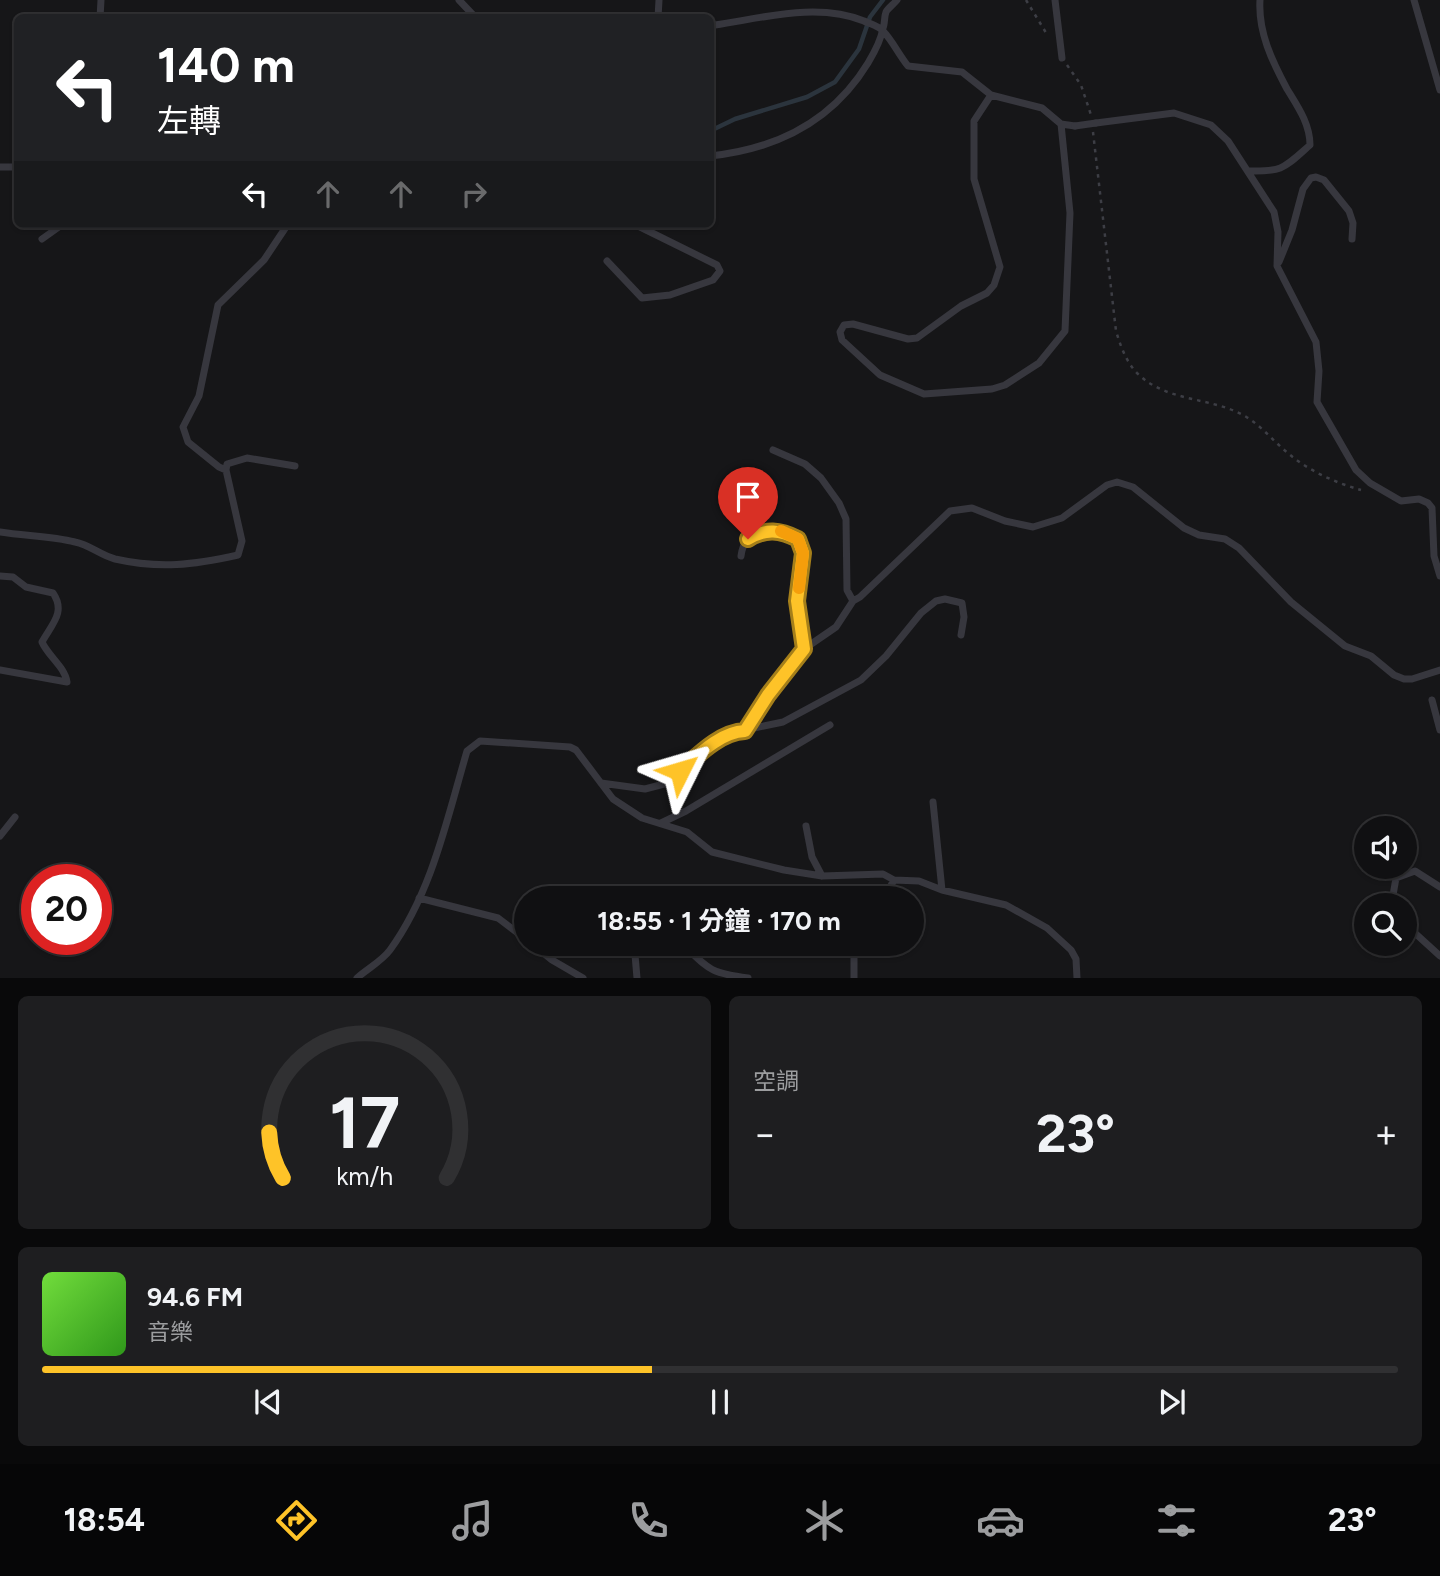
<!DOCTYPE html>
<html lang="zh-TW">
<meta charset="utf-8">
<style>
:root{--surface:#101012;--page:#1e1e20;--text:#f1f3f6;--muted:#9c9d9f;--line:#303032;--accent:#fec328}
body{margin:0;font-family:Figtree,"Noto Sans TC",sans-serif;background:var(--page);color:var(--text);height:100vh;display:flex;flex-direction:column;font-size:26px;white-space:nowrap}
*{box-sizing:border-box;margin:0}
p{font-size:23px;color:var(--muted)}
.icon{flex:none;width:38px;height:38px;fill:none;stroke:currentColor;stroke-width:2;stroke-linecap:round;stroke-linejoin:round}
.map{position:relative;height:978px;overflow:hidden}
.drawer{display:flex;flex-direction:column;gap:18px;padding:18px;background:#09090a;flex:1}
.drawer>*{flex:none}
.guide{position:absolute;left:14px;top:14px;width:700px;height:214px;border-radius:10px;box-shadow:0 2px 5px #0004,0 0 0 2px var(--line);background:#202124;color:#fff;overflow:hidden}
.tools{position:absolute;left:1354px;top:816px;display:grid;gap:14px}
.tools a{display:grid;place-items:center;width:63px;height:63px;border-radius:50%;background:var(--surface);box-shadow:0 2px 5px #0004,0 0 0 2px var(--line);font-size:35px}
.speed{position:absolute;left:21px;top:864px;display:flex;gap:14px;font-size:35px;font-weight:700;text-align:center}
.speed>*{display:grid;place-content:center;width:91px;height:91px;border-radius:50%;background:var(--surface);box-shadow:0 2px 5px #0004,0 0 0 2px var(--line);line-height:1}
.speed .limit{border:10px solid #d22;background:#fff;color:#111}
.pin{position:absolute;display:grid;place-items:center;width:60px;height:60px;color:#fff;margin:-72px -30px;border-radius:50% 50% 50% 0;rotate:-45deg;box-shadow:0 0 7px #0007}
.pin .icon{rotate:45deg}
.me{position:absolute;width:77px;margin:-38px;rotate:50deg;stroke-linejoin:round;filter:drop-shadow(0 0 5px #0008)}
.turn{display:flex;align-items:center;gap:24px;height:147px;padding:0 28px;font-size:32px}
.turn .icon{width:91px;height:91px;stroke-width:2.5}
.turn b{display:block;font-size:49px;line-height:60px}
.lanes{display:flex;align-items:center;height:66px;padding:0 28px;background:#0003;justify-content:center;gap:35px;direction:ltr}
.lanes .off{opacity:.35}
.big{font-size:52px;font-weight:700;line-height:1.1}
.drawer .card{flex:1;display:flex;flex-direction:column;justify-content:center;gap:10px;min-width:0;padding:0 24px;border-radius:10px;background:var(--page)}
.drawer .dial{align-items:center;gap:0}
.dial svg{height:182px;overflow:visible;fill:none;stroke:var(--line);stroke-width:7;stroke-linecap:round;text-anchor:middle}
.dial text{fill:var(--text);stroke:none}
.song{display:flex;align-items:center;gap:21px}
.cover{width:84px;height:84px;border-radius:10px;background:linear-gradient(135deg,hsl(100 70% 55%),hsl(110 70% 35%))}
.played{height:7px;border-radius:4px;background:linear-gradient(90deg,var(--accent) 45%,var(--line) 45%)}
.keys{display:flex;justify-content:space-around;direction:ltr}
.heat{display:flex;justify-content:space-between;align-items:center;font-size:38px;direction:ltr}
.drawer .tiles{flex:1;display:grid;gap:18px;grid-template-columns:1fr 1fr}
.card:last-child{grid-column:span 2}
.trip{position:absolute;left:514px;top:886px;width:410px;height:70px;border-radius:35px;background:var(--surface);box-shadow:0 2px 5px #0004,0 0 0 2px var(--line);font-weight:700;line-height:70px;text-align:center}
.tab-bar{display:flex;height:112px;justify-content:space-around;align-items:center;background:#060607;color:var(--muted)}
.tab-bar .icon{width:49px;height:49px}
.tab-bar .active{color:var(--accent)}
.tab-bar b{font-size:32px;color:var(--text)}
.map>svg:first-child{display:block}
</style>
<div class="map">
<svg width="1440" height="978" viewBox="0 0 1440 978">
<rect width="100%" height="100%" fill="#161618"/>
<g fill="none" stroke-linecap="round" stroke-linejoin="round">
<path stroke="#2b343d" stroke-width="4.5" d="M 710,131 L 735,119 L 807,97 L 835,82 L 859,49 L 870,17 L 883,0"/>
<path stroke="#3d3e45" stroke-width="2.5" stroke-dasharray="3.5 5" stroke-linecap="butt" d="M 1026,0 L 1048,36
M 1067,65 L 1081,85 L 1091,115
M 1093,132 L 1116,331 C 1121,347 1126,362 1138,374 C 1167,402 1210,397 1243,415 C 1261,425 1273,441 1289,454 C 1309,471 1336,483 1361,490"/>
<path stroke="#37373e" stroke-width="7" d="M 459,0 L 476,18
M 1055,0 L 1062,58
M 1414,0 L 1440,90
M 100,18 L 101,0
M 658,18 L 659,0
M 715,25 C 763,18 817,2 864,21 C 870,24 879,26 883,31 C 892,40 899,55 908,66 L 962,72 L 991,95 L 1042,108 L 1061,124 L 1075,126
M 991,95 L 974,121 L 974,179 L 1000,267 L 994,285 L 987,293 L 961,306 L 917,338 L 908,339 L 853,324 L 844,325 L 840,332 L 842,340 L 880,375 L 924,394 L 992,389 L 1005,385 L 1039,363 L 1065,331 L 1070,213 L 1061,124
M 1096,123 L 1174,113 L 1211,125 L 1228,141 L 1274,212 L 1278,232 L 1277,266 L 1316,342 L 1319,371 L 1317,402 L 1356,470 L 1370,483 L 1401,501 L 1419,499 L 1428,503 L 1432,508 L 1434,556 L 1440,576
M 710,156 C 777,149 832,122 868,63 C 874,53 881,40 883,28 C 885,24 884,17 886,12 C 888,8 894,4 897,0
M 0,167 L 18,167
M 1248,171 C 1283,172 1284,168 1310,145 C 1310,124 1298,107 1287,89 C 1272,61 1258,32 1260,0
M 288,224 L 264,260 L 218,305 L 199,396 L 183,427 L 188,442 L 219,467 L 226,470 L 227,464 L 247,458 L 295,466
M 42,239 L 63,224
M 607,261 L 642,298 L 670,295 L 713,280 L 720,271 L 717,265 L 634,224
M 1279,262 L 1292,230 L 1303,189 L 1311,178 L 1316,177 L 1324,180 L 1349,211 L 1353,223 L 1352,239
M 773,450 L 805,464 L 821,478 L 839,503 L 846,519 L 847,590 L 853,601 L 860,597 L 950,511 L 972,508 L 1005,521 L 1033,527 L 1062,518 L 1107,485 L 1117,482 L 1133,487 L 1184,528 L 1199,535 L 1225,539 L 1239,548 L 1291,602 L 1345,646 L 1371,656 L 1394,675 L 1404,679 L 1412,679 L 1440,670
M 0,532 C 25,536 51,536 75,542 C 90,545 100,555 115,559 C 160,569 193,565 238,555 L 242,541 L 226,470
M 741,556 C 745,525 776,527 798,539 L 803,553 L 797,601 L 804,649 L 836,627 L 853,601
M 0,576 L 13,577 L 26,587 L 53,593 C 66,612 52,624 42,642 C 48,656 65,667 67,682 L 0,670
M 1432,700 L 1440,730
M 745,731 L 768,695 L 804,649
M 601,783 L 645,789 L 664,784 L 714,743 L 740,731 L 783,722 L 861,680 L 886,656 L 921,613 L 936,601 L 945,599 L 962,603 L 964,617 L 961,635
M 933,802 L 942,890
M 661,823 L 686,811 L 830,725
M 806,826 L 812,857 L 822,876
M 0,836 L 15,817
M 419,898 L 498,918 L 527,940
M 884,898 L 894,880
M 1394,905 L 1392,901 L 1396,878 L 1415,871 L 1440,887
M 1405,924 L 1440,956
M 531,943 L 552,960 L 583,978
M 634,943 L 637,978
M 681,943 C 710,970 709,973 748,978
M 357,978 C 367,969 382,961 390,950 C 432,892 447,819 467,751 L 480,741 L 570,747 L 576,750 L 613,799 L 642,818 L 687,832 L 712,852 L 784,870 L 822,876 L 883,874 L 894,880 L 919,881 L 942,890 L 1006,905 L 1047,928 L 1071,950 L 1076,959 L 1077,978
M 854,978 L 854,955 L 861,943"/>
<path stroke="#37373e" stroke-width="7" d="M 1075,126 L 1096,123"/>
</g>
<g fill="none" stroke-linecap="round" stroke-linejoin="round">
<g stroke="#a57f1a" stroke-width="18">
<path id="route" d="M 680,771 C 698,755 720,732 745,731 L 768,695 L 804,649 L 797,601 L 803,553 L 798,539 C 780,530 766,528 748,539"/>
</g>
<use href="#route" stroke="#fec328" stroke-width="12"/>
<path stroke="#f59e0b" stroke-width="12" d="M 781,531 L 798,539 L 803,553 L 799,588"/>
</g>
</svg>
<div class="tools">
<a><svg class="icon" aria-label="sound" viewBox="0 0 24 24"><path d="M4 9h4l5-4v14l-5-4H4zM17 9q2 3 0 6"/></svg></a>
<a><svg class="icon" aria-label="search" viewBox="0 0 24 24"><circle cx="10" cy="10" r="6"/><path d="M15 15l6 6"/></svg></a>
</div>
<div class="speed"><div class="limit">20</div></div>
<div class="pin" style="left:748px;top:539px;background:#d93025"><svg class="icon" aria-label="arrive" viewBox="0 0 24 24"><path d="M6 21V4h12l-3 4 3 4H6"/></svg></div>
<svg class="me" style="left:680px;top:771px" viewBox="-20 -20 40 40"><path d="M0-17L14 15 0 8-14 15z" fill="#fec328" stroke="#fff" stroke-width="4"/></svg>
<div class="trip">18:55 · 1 分鐘 · 170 m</div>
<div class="guide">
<div class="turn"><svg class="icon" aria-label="left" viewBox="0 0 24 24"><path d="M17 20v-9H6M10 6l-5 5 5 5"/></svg><div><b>140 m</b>左轉</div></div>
<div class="lanes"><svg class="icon" aria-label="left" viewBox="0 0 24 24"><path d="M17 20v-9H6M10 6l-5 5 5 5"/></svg><svg class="icon off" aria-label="ahead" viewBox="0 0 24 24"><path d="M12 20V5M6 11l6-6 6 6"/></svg><svg class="icon off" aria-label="ahead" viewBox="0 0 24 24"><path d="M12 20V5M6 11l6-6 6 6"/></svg><svg class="icon off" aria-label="right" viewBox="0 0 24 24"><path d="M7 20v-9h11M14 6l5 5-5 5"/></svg></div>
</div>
</div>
<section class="drawer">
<div class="tiles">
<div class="card dial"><svg viewBox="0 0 100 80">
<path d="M14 69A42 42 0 1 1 86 69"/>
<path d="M14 69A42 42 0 0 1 8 49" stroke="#fec328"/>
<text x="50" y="56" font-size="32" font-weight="700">17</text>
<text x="50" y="72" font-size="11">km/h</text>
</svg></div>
<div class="card"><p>空調</p>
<div class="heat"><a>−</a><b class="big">23°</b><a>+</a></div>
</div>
<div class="card">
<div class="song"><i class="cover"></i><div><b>94.6 FM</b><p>音樂</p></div></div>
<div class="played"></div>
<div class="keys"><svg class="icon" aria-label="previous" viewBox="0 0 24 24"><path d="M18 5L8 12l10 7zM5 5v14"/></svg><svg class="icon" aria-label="pause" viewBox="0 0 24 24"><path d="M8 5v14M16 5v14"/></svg><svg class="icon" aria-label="next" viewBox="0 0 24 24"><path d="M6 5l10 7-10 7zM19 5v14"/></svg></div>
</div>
</div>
</section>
<nav class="tab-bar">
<b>18:54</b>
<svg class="icon active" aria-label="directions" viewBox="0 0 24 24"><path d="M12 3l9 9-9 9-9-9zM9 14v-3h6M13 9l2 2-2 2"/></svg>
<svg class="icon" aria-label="music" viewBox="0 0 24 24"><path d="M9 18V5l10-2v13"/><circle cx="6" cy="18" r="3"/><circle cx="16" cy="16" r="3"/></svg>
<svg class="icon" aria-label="phone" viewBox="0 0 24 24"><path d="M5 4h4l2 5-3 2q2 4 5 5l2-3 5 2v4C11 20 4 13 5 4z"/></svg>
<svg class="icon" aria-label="climate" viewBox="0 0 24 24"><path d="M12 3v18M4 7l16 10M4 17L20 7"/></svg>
<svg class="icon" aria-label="car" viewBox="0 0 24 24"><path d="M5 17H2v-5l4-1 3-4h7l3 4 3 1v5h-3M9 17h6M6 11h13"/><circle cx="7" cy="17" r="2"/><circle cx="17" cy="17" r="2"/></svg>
<svg class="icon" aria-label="filters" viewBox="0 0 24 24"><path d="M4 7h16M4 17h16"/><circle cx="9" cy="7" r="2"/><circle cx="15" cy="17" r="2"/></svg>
<b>23°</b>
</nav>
